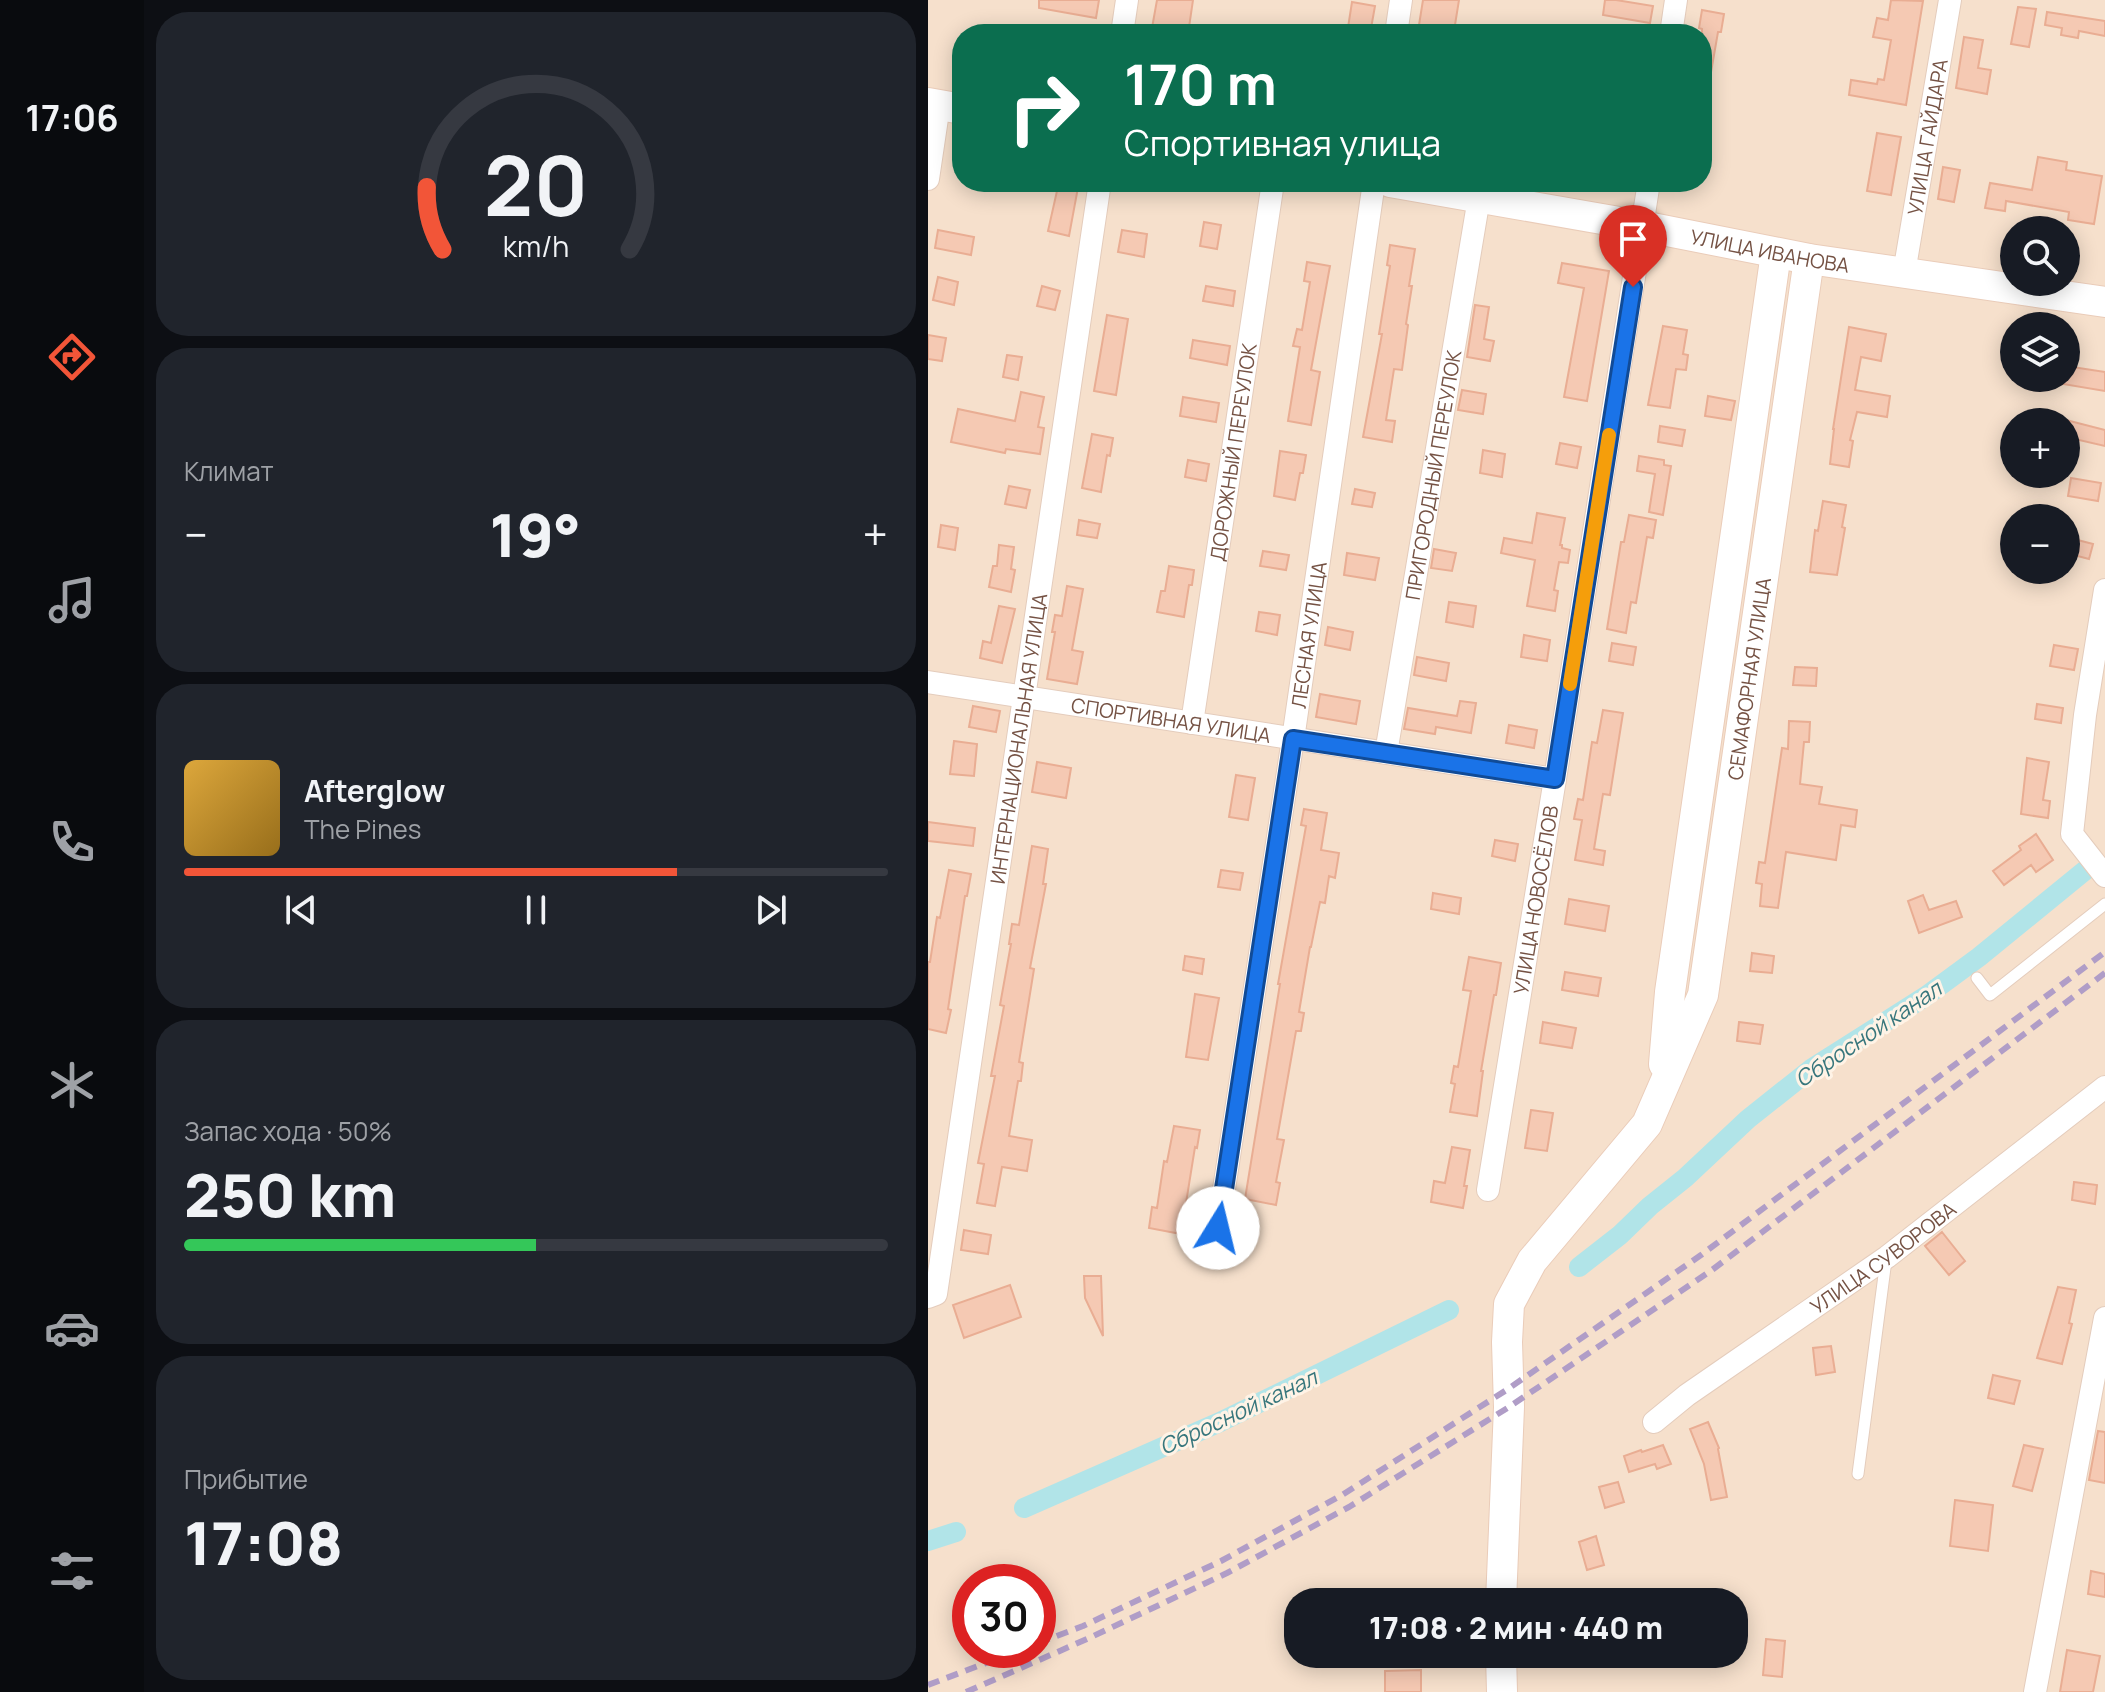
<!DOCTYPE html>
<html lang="ru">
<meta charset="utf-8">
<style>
:root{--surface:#171b24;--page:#20242c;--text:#f1f3f6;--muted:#9ea1a6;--line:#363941;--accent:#f25538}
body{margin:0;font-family:Manrope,sans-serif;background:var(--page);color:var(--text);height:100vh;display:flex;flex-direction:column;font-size:30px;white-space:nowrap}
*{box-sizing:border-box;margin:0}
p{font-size:26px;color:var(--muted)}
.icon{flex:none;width:44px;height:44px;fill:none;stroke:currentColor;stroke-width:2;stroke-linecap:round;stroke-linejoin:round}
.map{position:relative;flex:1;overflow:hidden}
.panel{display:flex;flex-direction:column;gap:12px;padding:12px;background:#0d0f14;width:784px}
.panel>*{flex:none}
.top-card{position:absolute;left:24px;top:24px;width:760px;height:168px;border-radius:32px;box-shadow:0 4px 20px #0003;background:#0b6e4f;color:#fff;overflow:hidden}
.controls{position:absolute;left:1072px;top:216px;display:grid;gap:16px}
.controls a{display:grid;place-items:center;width:80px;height:80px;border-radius:50%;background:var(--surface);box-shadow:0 4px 20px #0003;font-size:40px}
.speed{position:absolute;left:24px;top:1564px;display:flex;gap:16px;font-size:40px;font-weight:700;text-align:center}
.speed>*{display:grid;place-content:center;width:104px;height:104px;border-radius:50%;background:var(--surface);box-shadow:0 4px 20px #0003;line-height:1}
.speed .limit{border:12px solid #d22;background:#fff;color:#111}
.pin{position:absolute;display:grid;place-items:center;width:68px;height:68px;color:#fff;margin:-82px -34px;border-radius:50% 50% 50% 0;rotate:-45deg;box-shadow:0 0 8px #0007}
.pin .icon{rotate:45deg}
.me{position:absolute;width:88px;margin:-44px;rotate:9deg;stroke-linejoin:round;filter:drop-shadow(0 0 6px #0008)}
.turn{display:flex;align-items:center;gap:28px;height:168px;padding:0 40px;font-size:36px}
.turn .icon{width:104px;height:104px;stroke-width:2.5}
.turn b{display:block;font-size:56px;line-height:68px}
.big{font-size:60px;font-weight:800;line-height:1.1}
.panel .card{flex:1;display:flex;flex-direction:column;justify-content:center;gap:12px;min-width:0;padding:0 28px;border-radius:32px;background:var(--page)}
.panel .dial{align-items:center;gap:0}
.dial svg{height:208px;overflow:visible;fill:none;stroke:var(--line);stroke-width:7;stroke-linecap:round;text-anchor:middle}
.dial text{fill:var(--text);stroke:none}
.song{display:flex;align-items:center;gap:24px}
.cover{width:96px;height:96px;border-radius:12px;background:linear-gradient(135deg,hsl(40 70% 55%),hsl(40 70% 35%))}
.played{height:8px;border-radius:4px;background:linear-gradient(90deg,var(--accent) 70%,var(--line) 70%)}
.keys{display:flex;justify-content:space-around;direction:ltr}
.heat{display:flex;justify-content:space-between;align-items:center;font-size:44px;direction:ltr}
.charge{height:12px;border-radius:6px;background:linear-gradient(90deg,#34c759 50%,var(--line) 0)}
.trip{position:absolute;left:356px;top:1588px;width:464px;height:80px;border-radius:32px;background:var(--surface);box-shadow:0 4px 20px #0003;font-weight:800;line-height:80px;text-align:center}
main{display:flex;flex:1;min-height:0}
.dock{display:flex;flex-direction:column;width:144px;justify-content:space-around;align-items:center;background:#090b0e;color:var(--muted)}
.dock .icon{width:56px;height:56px}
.dock .selected{color:var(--accent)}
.dock b{font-size:36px;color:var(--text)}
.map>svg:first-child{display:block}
</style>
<main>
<nav class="dock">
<b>17:06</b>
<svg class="icon selected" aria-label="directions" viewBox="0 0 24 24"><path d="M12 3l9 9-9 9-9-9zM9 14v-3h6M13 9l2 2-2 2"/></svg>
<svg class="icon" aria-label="music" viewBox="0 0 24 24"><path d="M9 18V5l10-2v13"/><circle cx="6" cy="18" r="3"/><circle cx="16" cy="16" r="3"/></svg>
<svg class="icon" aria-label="phone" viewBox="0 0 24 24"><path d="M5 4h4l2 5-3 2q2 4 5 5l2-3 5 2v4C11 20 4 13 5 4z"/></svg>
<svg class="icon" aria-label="climate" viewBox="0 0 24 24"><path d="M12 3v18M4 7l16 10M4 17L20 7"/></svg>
<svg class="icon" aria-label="car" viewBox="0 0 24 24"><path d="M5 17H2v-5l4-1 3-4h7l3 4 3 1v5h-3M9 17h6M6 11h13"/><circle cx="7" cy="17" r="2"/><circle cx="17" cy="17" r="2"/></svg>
<svg class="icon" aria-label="filters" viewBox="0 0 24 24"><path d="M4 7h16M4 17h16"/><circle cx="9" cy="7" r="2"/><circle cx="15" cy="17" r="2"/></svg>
</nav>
<section class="panel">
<div class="card dial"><svg viewBox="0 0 100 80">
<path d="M14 69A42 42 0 1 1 86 69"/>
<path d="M14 69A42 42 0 0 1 8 45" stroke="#f25538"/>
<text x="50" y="56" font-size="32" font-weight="700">20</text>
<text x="50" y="72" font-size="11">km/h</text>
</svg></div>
<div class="card"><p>Климат</p>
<div class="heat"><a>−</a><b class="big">19°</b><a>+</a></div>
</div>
<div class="card">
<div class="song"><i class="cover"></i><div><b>Afterglow</b><p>The Pines</p></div></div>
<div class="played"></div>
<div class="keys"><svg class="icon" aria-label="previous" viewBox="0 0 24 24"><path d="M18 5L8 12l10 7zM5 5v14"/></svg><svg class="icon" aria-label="pause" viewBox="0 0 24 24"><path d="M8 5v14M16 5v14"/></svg><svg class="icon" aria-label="next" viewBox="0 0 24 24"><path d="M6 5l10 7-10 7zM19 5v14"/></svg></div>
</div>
<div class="card"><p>Запас хода · 50%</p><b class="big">250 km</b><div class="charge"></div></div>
<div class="card"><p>Прибытие</p><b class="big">17:08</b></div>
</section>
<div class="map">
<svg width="1177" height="1692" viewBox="0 0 1177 1692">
<rect width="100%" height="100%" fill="#feefde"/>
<path fill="#f6e0cc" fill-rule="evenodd" d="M 0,0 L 1177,0 L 1177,1692 L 0,1692 ZM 34,34 L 774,34 L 774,182 L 34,182 ZM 1086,230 L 1138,230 L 1138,282 L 1086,282 ZM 1086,326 L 1138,326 L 1138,378 L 1086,378 ZM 1086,422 L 1138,422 L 1138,474 L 1086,474 ZM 1086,518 L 1138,518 L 1138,570 L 1086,570 ZM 42,1582 L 110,1582 L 110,1650 L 42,1650 ZM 370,1602 L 806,1602 L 806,1654 L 370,1654 Z"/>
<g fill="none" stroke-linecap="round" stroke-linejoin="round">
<path stroke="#b1e4e8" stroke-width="20" d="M 651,1267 L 692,1235 L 722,1206 L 757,1178 L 820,1119 L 883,1069 L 998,996 L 1051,957 L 1160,868
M 96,1508 L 292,1422 L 521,1310
M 0,1541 L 28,1532"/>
</g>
<path fill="#f5c9b3" stroke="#e9ad93" stroke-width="2" d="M 111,0 L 171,0 L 168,18 L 111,8 Z
M 229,0 L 265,0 L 260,34 L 224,28 Z
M 495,0 L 531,0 L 526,31 L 491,25 Z
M 677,0 L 688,0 L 725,6 L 722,23 L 675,15 Z
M 963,0 L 995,1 L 978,105 L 921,95 L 923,80 L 949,84 L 950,79 L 956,80 L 963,40 L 945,37 L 949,18 L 960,20 Z
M 424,2 L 447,6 L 442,34 L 419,34 Z
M 1090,7 L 1108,9 L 1101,47 L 1083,44 Z
M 774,10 L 796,14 L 793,32 L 790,32 L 782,78 L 774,77 L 774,29 L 771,28 Z
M 1119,12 L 1177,21 L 1177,36 L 1151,31 L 1150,38 L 1133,35 L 1134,28 L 1117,25 Z
M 1036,37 L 1055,40 L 1050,68 L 1063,70 L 1059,94 L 1028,88 Z
M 949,133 L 973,137 L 963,195 L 939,191 Z
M 1110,157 L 1139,162 L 1138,170 L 1174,176 L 1166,224 L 1140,220 L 1141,212 L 1078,201 L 1077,211 L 1057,208 L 1062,183 L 1104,190 Z
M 1015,167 L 1032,170 L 1026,202 L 1010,199 Z
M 131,182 L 151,182 L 141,236 L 120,231 Z
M 276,222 L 293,225 L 289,249 L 272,246 Z
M 10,230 L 46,237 L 43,255 L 7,248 Z
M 194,230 L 219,234 L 216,257 L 190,252 Z
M 462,245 L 487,249 L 481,286 L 484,286 L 478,324 L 480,325 L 474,370 L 466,369 L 458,420 L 467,421 L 464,442 L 435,437 L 454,334 L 451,334 L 462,266 L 459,265 Z
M 379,262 L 402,266 L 383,370 L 392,372 L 383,425 L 360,421 L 372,347 L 365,346 L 369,329 L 374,330 L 382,282 L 376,281 Z
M 634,263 L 681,271 L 659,401 L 636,397 L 656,288 L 630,283 Z
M 10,277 L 30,282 L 26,305 L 5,300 Z
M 114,286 L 132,291 L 127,310 L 109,306 Z
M 278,286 L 307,291 L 305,306 L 275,301 Z
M 547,305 L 561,307 L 556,339 L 566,341 L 562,361 L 539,357 Z
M 179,315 L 200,319 L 188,395 L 166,391 Z
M 735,326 L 759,330 L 755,354 L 760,355 L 758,370 L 748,369 L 742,408 L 720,405 Z
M 921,327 L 958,334 L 953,361 L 933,357 L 927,390 L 962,396 L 959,417 L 929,412 L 922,440 L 925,441 L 921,467 L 902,464 L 906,429 L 905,429 Z
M 0,335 L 18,338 L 14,361 L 0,359 Z
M 265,340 L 302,346 L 299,365 L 262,358 Z
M 79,355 L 94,357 L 90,380 L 75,377 Z
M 1138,366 L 1177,372 L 1177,391 L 1135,384 L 1136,378 L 1138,378 Z
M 534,390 L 558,394 L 555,414 L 530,410 Z
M 93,392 L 116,397 L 110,427 L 116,428 L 112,454 L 78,449 L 77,453 L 23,442 L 30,409 L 87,421 Z
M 780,396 L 807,401 L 803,420 L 777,416 Z
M 255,397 L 291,403 L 288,422 L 252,416 Z
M 1138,420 L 1177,430 L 1177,446 L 1138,437 Z
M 732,426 L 757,430 L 754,446 L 730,442 Z
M 164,434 L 185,438 L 182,456 L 179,455 L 173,492 L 154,488 Z
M 632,443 L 653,447 L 649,468 L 628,464 Z
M 555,450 L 577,454 L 574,477 L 552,473 Z
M 352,451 L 378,455 L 375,473 L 372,473 L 367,500 L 346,496 Z
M 711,456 L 736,460 L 736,465 L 743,466 L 735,515 L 721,512 L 727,474 L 709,471 Z
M 260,460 L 281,464 L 278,481 L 257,477 Z
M 1143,478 L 1173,483 L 1170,501 L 1140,496 Z
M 81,486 L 102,490 L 98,508 L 77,504 Z
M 427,489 L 447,493 L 444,507 L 424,504 Z
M 895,501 L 918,505 L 914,527 L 917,528 L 909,575 L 882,572 L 887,530 L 890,531 Z
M 609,513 L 637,518 L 632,545 L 634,545 L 634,548 L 642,550 L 640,563 L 631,562 L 626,590 L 630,591 L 627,611 L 599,606 L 607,560 L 573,553 L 576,538 L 604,543 Z
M 701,515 L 728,520 L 725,538 L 719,537 L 708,603 L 703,602 L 698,633 L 679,629 L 693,542 L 696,542 Z
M 151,520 L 172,524 L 169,538 L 149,535 Z
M 13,525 L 30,528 L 27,550 L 10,547 Z
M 1138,537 L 1165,544 L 1161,559 L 1138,553 Z
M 71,545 L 86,547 L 83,569 L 87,570 L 83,592 L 61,587 L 65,566 L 69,566 Z
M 506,549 L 528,553 L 524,571 L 503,568 Z
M 335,551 L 361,555 L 358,570 L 332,566 Z
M 419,553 L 451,558 L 447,580 L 416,575 Z
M 241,566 L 266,570 L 264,585 L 261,585 L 256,617 L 229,612 L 233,591 L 237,591 Z
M 139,586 L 155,589 L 144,650 L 155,652 L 149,684 L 119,679 L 127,632 L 124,632 L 127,615 L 134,616 Z
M 521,602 L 548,606 L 545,627 L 518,622 Z
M 71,606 L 87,609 L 74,663 L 52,658 L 55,641 L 63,643 Z
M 331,612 L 352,615 L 349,635 L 328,631 Z
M 400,627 L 425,632 L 422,650 L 397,645 Z
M 596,635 L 622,640 L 619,661 L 593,657 Z
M 684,643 L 708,647 L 705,665 L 681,661 Z
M 1126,645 L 1150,649 L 1146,670 L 1122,666 Z
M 489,657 L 521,663 L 518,681 L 486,675 Z
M 867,667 L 889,668 L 888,686 L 865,685 Z
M 392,694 L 432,701 L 428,724 L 388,717 Z
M 532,701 L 548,703 L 543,733 L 508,727 L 507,734 L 476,729 L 480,708 L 529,716 Z
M 1109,704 L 1135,708 L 1133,723 L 1107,719 Z
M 45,706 L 72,711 L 68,732 L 41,727 Z
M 675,710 L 695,713 L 682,795 L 675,794 L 666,849 L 677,851 L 675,865 L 647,860 L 654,820 L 646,819 L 650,799 L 655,800 L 664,742 L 669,743 Z
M 861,721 L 882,722 L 881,742 L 876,742 L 872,784 L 894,787 L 891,804 L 929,810 L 927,827 L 913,825 L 908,860 L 858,852 L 850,908 L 832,906 L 834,884 L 828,883 L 831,862 L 837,863 L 854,748 L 860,749 Z
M 581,725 L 609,730 L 606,748 L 578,743 Z
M 26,741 L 49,744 L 46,776 L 22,774 Z
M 1099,758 L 1121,762 L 1115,800 L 1122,801 L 1120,818 L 1093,814 Z
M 109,762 L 143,768 L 138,798 L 104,792 Z
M 308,775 L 327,778 L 320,820 L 301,817 Z
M 376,809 L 399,813 L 393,850 L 411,853 L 407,878 L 401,876 L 397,903 L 392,902 L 383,947 L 382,947 L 371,1012 L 376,1013 L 373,1031 L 368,1031 L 349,1139 L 356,1140 L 348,1182 L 352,1183 L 348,1205 L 317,1199 L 352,984 L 350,984 L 378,826 L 373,825 Z
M 0,822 L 47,828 L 45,846 L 0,841 Z
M 1108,834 L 1125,860 L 1108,872 L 1103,865 L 1076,885 L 1065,871 L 1093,850 L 1091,846 Z
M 567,840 L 590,844 L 587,861 L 564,856 Z
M 104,846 L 120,849 L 115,884 L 118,884 L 102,968 L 106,969 L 91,1062 L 95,1063 L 93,1081 L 90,1081 L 81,1136 L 104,1140 L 99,1171 L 74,1167 L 67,1206 L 49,1203 L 56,1164 L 50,1163 L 67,1076 L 63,1076 L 76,1006 L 72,1005 L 83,944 L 81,944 L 84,924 L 91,925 Z
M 21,870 L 43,874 L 39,896 L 37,896 L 20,1009 L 23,1010 L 18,1033 L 0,1029 L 0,962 L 2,962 L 9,917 L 12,918 Z
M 293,870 L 315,873 L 312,890 L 290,887 Z
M 505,893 L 533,898 L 531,914 L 503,909 Z
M 995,895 L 1001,910 L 1028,901 L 1034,917 L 991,933 L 980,901 Z
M 641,899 L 681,906 L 677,931 L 637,924 Z
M 824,953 L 846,956 L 844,973 L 822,971 Z
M 257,956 L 276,959 L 274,974 L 255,970 Z
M 541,957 L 573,963 L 568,995 L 566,995 L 553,1071 L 555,1071 L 549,1116 L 522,1112 L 527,1084 L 523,1083 L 526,1066 L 530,1067 L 543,991 L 535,990 Z
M 637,972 L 673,978 L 670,996 L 634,990 Z
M 267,994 L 291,998 L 280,1060 L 258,1057 Z
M 615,1022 L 648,1028 L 644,1048 L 612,1043 Z
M 811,1022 L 835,1025 L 832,1044 L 809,1041 Z
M 603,1110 L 625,1113 L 619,1151 L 597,1148 Z
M 246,1126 L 272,1130 L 269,1148 L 267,1147 L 253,1234 L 221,1228 L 224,1207 L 229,1208 L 236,1161 L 239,1162 Z
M 524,1147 L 542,1150 L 536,1186 L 539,1186 L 535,1208 L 503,1202 L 506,1181 L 517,1183 Z
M 1146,1182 L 1169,1185 L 1167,1204 L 1144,1200 Z
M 36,1230 L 63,1235 L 60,1254 L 33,1250 Z
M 1014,1232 L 1037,1261 L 1021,1275 L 997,1246 Z
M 156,1276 L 173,1276 L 175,1336 L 157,1298 Z
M 82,1285 L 93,1317 L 36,1338 L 25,1305 Z
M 1130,1287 L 1148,1290 L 1141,1323 L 1144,1324 L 1134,1364 L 1109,1358 Z
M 903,1346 L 907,1372 L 888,1375 L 885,1348 Z
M 1065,1375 L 1092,1381 L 1086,1404 L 1060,1398 Z
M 780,1422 L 791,1448 L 790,1449 L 799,1497 L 783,1500 L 776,1464 L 762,1429 Z
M 1170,1431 L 1177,1432 L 1177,1483 L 1161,1480 Z
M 735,1445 L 743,1464 L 729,1469 L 727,1464 L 701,1472 L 696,1456 L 713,1450 L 714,1452 Z
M 1096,1445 L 1115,1449 L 1104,1491 L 1085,1486 Z
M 690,1482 L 696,1502 L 677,1508 L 671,1487 Z
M 1027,1500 L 1065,1505 L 1060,1551 L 1022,1546 Z
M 668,1536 L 676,1565 L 659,1570 L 651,1542 Z
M 1163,1571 L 1177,1574 L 1177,1597 L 1160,1594 Z
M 838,1639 L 857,1641 L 854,1677 L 835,1675 Z
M 1139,1650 L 1172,1656 L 1165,1692 L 1132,1692 Z
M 493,1670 L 493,1692 L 457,1692 L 457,1671 Z"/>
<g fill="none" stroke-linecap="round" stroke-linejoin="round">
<g stroke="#e4ccbc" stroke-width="13">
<path id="lane" d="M 1049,978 L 1062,995 L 1177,904
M 930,1474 L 958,1260"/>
</g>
<g stroke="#e4ccbc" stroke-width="24">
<g id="street">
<path d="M 194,34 L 199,0"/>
<path d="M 468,34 L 473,0"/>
<path d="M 743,34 L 748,0"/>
<path d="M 0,179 L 11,105"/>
<path id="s1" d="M 976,273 L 1022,0"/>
<path d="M 1177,590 L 1157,715 L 1144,834 L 1177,876"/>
<path id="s2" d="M 0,682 L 627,779"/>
<path id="s3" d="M 264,723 L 345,182"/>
<path id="s4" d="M 458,753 L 551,198"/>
<path id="s5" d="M 560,1190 L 627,779 L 721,182"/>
<path id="s6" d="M 290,1228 L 365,739 L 446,182"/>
<path id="s7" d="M 0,1297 L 8,1294 L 172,182"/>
<path id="s8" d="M 726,1422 L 759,1395 L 959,1257 L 1177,1087"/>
<path d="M 1107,1692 L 1177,1318"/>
</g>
</g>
<g stroke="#eaccb9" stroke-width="32">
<g id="secondary">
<path d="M 0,103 L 34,109"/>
<path id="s9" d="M 462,182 L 714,226 L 881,259 L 1177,302"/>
<path d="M 736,1064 L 742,992 L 848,253"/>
<path id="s10" d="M 573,1602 L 581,1407 L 579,1342 L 581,1304 L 604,1261 L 719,1124 L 775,995 L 881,259"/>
<path d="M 573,1654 L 574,1692"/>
</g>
</g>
<use href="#lane" stroke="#fff" stroke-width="11"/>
<use href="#street" stroke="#fff" stroke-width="22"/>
<use href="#secondary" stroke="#fff" stroke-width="30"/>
<path stroke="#b09dc7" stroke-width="6" stroke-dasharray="12 8" stroke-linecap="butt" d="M 110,1643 L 155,1626 L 293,1561 L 414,1495 L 580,1389 L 773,1255 L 1177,952
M 0,1685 L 92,1650
M 38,1692 L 159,1639 L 299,1573 L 421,1507 L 581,1407 L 784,1270 L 1177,973"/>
</g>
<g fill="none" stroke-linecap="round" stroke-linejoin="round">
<g stroke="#114b97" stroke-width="20">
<path id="route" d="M 290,1228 L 365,739 L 627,779 L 705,287"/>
</g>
<use href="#route" stroke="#1a73e8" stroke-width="14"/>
<path stroke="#f59e0b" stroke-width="14" d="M 642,684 L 681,435"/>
</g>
<g text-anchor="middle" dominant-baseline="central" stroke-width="6" stroke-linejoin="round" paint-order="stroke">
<g font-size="20" fill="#755244" stroke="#fff3e6">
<text stroke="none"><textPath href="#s1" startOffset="138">УЛИЦА ГАЙДАРА</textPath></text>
<text stroke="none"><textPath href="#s9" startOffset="386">УЛИЦА ИВАНОВА</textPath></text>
<text stroke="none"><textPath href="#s3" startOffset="274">ДОРОЖНЫЙ ПЕРЕУЛОК</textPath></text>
<text stroke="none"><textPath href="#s4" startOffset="282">ПРИГОРОДНЫЙ ПЕРЕУЛОК</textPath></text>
<text stroke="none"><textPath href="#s6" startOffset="600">ЛЕСНАЯ УЛИЦА</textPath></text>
<text stroke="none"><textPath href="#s10" startOffset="986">СЕМАФОРНАЯ УЛИЦА</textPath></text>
<text stroke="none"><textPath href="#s2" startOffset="246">СПОРТИВНАЯ УЛИЦА</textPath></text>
<text stroke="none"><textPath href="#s7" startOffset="570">ИНТЕРНАЦИОНАЛЬНАЯ УЛИЦА</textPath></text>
<text stroke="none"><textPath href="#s5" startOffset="294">УЛИЦА НОВОСЁЛОВ</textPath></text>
<text stroke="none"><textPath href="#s8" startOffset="282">УЛИЦА СУВОРОВА</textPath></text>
</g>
<g font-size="22" font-style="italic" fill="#37767c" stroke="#fff3e6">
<text transform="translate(940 1034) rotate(-34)">Сбросной канал</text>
<text transform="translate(310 1412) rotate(-25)">Сбросной канал</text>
</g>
</g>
</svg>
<div class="controls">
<a><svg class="icon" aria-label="search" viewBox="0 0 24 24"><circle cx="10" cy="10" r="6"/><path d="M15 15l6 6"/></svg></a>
<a><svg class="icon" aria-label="layers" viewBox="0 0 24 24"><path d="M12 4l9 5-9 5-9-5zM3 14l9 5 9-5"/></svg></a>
<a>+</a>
<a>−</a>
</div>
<div class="speed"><div class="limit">30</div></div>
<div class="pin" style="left:705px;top:287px;background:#d93025"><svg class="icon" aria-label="arrive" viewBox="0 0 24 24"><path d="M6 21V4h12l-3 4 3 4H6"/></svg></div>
<svg class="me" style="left:290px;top:1228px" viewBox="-20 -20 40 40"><circle r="19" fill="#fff"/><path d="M0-13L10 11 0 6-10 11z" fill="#1a73e8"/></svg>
<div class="trip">17:08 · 2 мин · 440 m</div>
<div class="top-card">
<div class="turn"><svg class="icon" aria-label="right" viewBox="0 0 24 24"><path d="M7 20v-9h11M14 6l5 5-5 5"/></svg><div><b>170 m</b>Спортивная улица</div></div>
</div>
</div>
</main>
